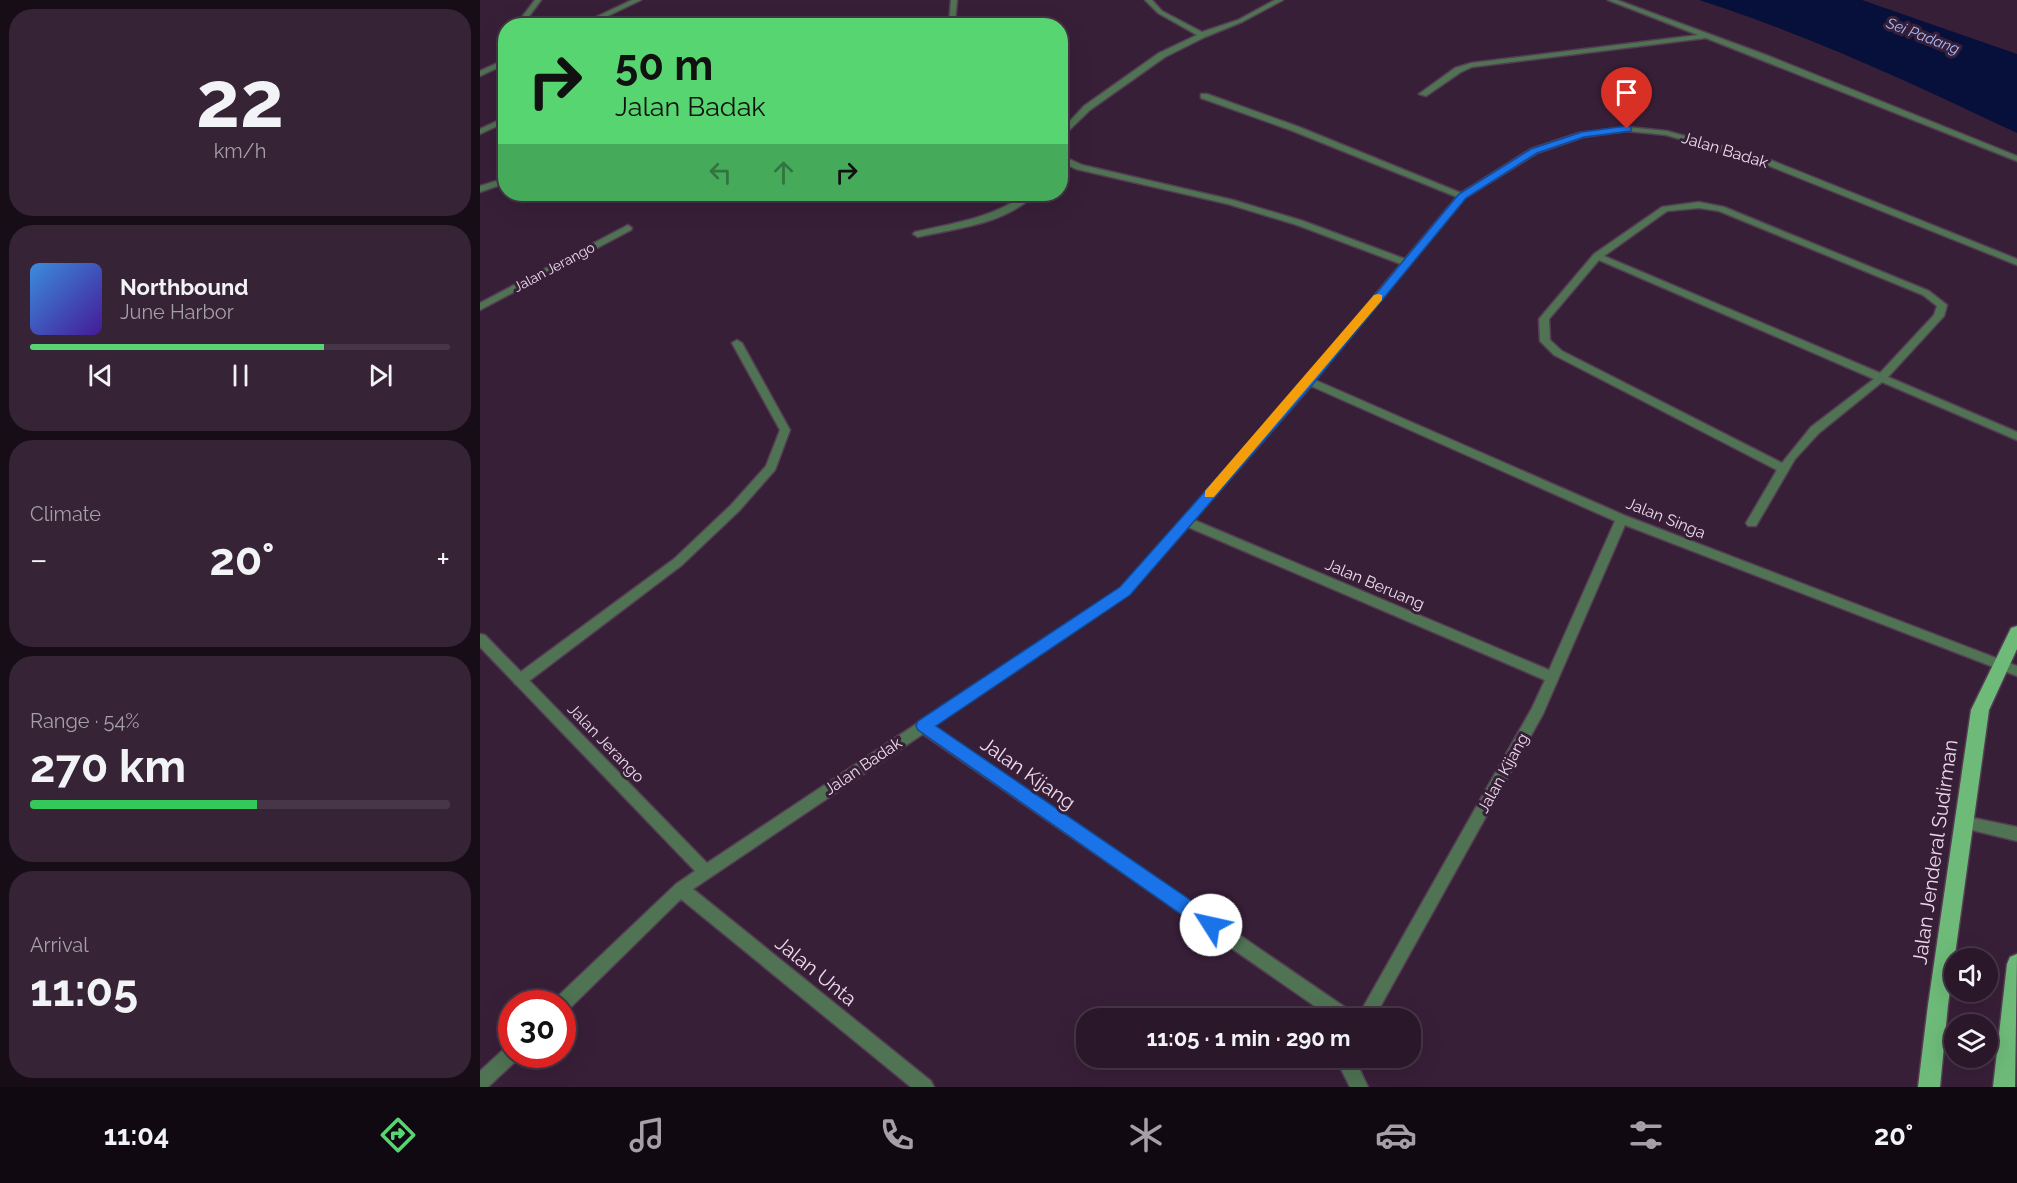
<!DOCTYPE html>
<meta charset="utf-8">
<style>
:root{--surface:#2a172a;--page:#362436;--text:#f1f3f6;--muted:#a59fa8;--line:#463647;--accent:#57d570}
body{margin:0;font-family:Raleway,sans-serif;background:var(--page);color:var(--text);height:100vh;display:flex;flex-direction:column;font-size:22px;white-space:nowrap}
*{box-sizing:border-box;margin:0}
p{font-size:20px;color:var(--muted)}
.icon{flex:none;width:33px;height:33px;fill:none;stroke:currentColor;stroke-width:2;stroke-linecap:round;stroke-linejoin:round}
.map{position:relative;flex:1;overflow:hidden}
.details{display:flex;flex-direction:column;gap:9px;padding:9px;background:#170d17;width:480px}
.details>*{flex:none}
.banner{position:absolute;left:18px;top:18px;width:570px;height:183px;border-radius:24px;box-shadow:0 6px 24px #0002,0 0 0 2px var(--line);background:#57d570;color:#111;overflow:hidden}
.controls{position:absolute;left:1464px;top:948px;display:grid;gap:12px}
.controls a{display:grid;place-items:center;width:54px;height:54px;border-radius:50%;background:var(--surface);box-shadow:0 6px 24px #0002,0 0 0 2px var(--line);font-size:30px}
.speed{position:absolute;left:18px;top:990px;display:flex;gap:12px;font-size:30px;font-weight:700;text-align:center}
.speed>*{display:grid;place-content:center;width:78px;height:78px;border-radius:50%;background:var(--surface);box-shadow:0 6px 24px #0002,0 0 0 2px var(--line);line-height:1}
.speed .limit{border:9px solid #d22;background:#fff;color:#111}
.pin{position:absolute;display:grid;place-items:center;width:51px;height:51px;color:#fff;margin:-62px -26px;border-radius:50% 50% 50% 0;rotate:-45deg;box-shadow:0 0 6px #0007}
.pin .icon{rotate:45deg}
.me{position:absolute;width:66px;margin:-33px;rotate:305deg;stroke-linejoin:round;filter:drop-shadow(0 0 4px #0008)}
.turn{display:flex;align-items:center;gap:21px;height:126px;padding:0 18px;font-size:27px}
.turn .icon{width:78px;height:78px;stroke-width:2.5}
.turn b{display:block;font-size:42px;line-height:51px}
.lanes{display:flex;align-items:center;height:57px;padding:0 18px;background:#0003;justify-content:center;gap:30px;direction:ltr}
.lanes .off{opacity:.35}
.big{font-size:45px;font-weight:700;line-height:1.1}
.details .widget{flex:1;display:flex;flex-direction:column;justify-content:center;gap:9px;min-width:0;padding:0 21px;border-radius:24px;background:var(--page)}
.details .dial{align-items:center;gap:0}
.dial b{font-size:78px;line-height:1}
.song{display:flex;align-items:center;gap:18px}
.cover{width:72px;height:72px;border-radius:9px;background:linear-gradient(135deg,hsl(210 70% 55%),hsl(260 70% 35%))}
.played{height:6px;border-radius:3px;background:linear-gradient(90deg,var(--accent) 70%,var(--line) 70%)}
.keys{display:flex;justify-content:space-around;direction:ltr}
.heat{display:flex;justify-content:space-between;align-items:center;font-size:33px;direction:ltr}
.charge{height:9px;border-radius:4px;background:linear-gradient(90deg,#34c759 54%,var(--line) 0)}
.trip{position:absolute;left:596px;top:1008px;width:345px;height:60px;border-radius:24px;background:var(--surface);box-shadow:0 6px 24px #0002,0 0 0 2px var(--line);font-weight:700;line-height:60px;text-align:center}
.menu{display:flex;height:96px;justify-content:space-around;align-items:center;background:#110911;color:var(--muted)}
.menu .icon{width:42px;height:42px}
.menu .on{color:var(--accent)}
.menu b{font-size:27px;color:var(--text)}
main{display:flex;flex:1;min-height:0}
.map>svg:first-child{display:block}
</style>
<main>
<section class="details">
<div class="widget dial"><b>22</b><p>km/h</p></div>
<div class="widget">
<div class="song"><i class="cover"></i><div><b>Northbound</b><p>June Harbor</p></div></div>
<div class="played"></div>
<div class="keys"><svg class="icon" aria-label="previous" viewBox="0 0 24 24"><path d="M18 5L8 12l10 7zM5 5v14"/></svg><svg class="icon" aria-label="pause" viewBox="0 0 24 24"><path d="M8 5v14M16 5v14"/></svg><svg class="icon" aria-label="next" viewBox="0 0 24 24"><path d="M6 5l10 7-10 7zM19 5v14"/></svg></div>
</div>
<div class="widget"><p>Climate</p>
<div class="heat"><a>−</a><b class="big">20°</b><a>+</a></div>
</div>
<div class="widget"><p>Range · 54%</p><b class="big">270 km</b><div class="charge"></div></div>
<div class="widget"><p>Arrival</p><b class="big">11:05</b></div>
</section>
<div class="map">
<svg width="1537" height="1087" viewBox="0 0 1537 1087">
<rect width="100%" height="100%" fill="#381f38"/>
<path fill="#06103b" d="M 1219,0 L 1382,0 L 1537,54 L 1537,133 C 1433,84 1329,35 1219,0 Z"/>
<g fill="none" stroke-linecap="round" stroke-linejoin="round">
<g stroke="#553d54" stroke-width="3">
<path id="service" d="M 257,340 L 262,343 L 310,430 L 295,470 L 259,511 L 202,565 L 45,684 L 40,685 L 35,684 L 33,680 L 35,676 L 194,559 L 251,505 L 286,466 L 300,430 L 252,343 Z"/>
</g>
<g stroke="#553d54" stroke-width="3">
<path id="minor" d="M 55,0 L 61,0 L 42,26 L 35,26 Z
M 152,0 L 161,0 L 107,26 L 97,26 Z
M 471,0 L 477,0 L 475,23 L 472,25 L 469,23 Z
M 665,0 L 672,0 L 682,11 L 722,32 L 758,20 L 795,0 L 803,0 L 762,22 L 725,37 L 685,57 L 610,110 L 580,139 L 580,132 L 604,106 L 679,53 L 717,35 L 678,13 Z
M 1128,0 L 1137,0 L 1286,55 L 1537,156 L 1537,161 L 1226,38 L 992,67 L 981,72 L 946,96 L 939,94 L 975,68 L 991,63 L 1218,35 Z
M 26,59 L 26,64 L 0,76 L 0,71 Z
M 721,94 L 727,94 L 819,127 L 981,193 L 1051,149 L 1099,133 L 1147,127 L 1187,131 L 1288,159 L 1537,259 L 1537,265 L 1282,163 L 1186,135 L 1147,131 L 1103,137 L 1057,153 L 985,198 L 835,380 L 1146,516 L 1537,666 L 1537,676 L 1145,525 L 1063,714 L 894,1018 L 877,1018 L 1052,708 L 1065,680 L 708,527 L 649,594 L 454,726 L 872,1012 L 874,1018 L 852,1018 L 443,734 L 213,889 L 451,1081 L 454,1087 L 431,1087 L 201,899 L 88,1010 L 82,1012 L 82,1004 L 74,1004 L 76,998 L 196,884 L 215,871 L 0,647 L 0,634 L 5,635 L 227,863 L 641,588 L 825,379 L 921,264 L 817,225 L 748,204 L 596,169 L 581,162 L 580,152 L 587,158 L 602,165 L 753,200 L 823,221 L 925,259 L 977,197 L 813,131 L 721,98 ZM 831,386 L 1135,521 L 1069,670 L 714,520 Z
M 26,117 L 26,122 L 0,134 L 0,129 Z
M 26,178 L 26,183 L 0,192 L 0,186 Z
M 546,194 L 555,194 C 526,224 477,228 438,237 L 433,234 L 435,232 C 475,223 512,218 546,194 Z
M 1219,202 L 1244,207 L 1449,291 L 1467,305 L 1464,316 L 1408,377 L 1537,432 L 1537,440 L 1402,382 L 1339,433 L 1315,459 L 1276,526 L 1268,526 L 1266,523 L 1297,470 L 1074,355 L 1060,341 L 1059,319 L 1114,254 L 1182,207 ZM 1219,208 L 1239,211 L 1443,295 L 1457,306 L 1454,315 L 1400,373 L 1124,256 L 1187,211 ZM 1119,260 L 1394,379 L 1331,427 L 1302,463 L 1082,351 L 1070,340 L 1069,319 Z
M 148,225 L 152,228 L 151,230 L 0,310 L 0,303 Z
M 1484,816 L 1537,827 L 1537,841 L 1479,827 L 1477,822 L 1479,817 Z
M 32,1045 L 32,1054 L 40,1054 L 38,1059 L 8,1087 L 0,1087 L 0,1071 L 26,1047 Z
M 865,1058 L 881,1058 L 879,1068 L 888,1087 L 870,1087 L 861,1069 Z"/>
</g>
<g stroke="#553d54" stroke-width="3">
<path id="primary" d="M 1537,626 L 1537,649 L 1509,710 L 1468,1005 L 1460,1087 L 1438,1087 L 1448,1005 L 1491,710 L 1531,628 Z
M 1537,954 L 1535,1087 L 1513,1087 L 1527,964 L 1530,957 Z"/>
</g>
<use href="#service" fill="#4f7353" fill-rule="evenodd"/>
<use href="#minor" fill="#4f7353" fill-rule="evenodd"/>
<use href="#primary" fill="#6ebb79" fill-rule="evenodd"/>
</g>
<path fill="#1a73e8" stroke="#114b97" stroke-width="1.5" d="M 1147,126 L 1151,127 L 1151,131 L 1104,137 L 1057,153 L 986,198 L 833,384 L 650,595 L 456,726 L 738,919 L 740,925 L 738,931 L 731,934 L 725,931 L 438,730 L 436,726 L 438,721 L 640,587 L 825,379 L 979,194 L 1051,149 L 1102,132 Z"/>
<path fill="#f59e0b" d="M 898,294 L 902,295 L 902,300 L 734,497 L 725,497 L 725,491 L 894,295 Z"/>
<g text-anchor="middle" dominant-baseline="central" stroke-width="6" stroke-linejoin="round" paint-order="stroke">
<g font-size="14" fill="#ebdaea" stroke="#381f38">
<text transform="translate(74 267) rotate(-28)">Jalan Jerango</text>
</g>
<g font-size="15" font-style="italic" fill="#a5bdfa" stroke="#381f38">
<text transform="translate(1443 36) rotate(21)">Sei Padang</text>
</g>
<g font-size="16" fill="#ebdaea" stroke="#381f38">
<text transform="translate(1245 150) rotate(17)">Jalan Badak</text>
<text transform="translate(1186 518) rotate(22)">Jalan Singa</text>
<text transform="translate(895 584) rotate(23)">Jalan Beruang</text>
<text transform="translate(126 743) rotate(46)">Jalan Jerango</text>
<text transform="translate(383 766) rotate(-34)">Jalan Badak</text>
<text transform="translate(1023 773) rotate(-61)">Jalan Kijang</text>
</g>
<g font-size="20" fill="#ebdaea" stroke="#381f38">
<text transform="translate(548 773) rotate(35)">Jalan Kijang</text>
<text transform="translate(1455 852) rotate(-82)">Jalan Jenderal Sudirman</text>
<text transform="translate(336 971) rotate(39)">Jalan Unta</text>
</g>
</g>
</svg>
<div class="controls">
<a><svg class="icon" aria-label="sound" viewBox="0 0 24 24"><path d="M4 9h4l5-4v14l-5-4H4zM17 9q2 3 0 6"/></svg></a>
<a><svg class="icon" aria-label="layers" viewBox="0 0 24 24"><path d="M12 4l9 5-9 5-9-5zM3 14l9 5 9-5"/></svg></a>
</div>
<div class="speed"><div class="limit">30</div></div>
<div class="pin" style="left:1147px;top:129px;background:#d93025"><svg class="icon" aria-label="arrive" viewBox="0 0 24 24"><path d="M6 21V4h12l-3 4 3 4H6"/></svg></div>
<svg class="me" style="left:731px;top:925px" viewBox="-20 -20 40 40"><circle r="19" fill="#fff"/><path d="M0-13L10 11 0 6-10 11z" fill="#1a73e8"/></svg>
<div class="trip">11:05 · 1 min · 290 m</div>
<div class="banner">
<div class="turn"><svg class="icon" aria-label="right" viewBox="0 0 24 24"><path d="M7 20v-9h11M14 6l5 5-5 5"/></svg><div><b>50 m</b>Jalan Badak</div></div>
<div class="lanes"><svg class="icon off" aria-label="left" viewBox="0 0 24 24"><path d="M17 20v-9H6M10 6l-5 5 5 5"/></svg><svg class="icon off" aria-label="ahead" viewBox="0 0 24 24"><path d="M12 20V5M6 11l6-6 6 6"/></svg><svg class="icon" aria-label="right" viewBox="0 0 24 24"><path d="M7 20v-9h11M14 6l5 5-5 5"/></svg></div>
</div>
</div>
</main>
<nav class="menu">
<b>11:04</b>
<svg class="icon on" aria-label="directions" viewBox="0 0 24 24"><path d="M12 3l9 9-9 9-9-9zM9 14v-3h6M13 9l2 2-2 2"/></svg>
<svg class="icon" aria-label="music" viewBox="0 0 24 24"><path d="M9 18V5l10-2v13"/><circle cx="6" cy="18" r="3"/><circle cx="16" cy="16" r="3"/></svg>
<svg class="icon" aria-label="phone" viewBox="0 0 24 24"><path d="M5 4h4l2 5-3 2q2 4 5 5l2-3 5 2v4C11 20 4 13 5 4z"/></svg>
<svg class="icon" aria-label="climate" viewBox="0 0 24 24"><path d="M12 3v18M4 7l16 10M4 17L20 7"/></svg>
<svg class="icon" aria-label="car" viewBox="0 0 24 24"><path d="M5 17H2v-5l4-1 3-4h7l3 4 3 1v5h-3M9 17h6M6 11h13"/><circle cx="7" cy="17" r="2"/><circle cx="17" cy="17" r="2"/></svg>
<svg class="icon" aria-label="filters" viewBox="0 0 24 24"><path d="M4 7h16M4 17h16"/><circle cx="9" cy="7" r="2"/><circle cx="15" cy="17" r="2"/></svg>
<b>20°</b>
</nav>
